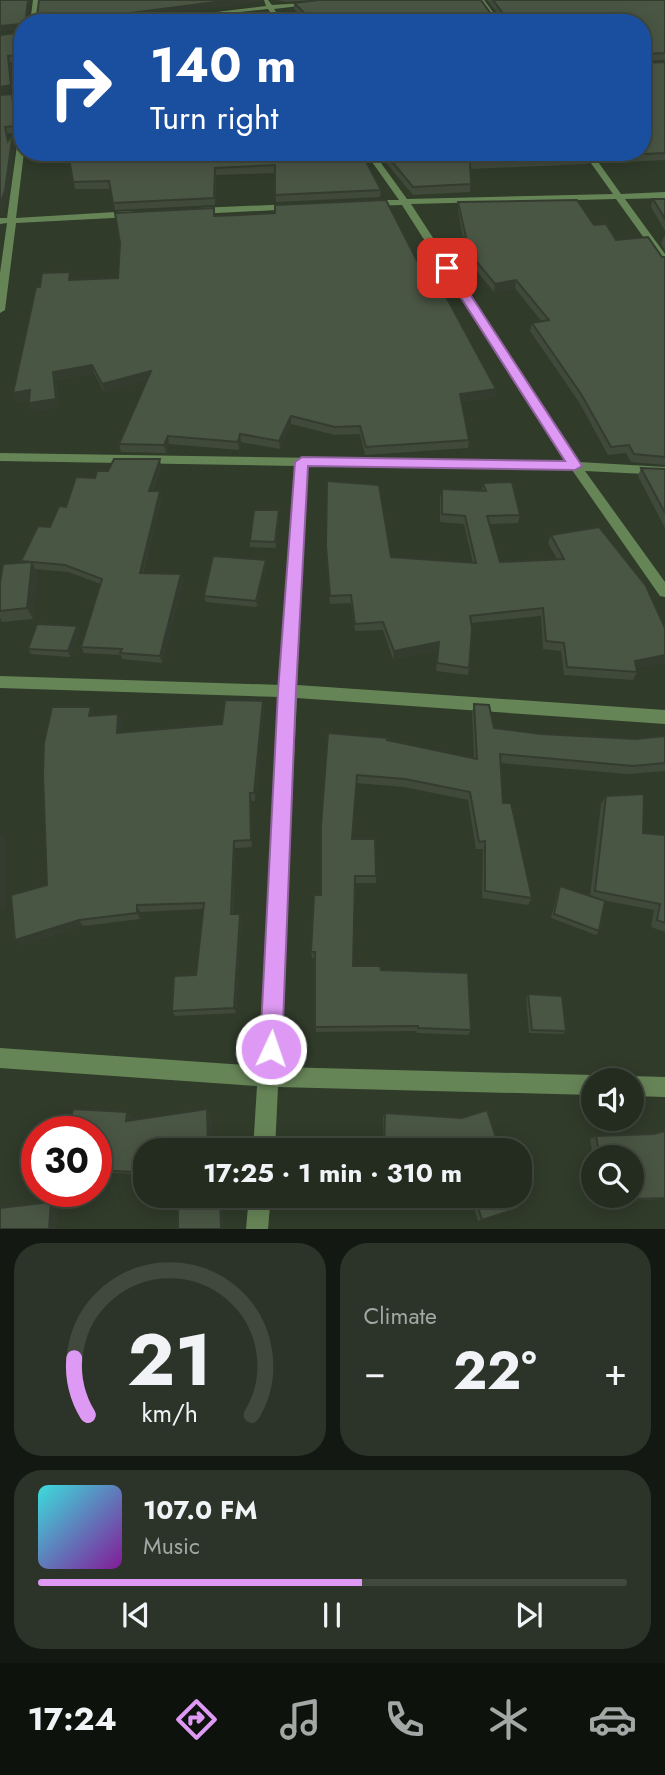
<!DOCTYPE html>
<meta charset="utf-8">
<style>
:root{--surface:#242c20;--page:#2c3429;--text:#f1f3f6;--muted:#a3a7a5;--line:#41483e;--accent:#dd99f3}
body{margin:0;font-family:Jost,sans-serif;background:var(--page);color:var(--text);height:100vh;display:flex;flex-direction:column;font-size:26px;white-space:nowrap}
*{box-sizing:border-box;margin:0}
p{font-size:23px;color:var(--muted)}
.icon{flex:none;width:38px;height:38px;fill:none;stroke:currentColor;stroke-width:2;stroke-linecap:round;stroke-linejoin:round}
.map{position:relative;height:1229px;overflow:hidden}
.details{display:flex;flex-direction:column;gap:14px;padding:14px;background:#141812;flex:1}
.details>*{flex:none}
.banner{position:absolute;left:14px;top:14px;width:637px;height:147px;border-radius:28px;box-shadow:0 4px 18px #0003,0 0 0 2px var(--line);background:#1a4fa0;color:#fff;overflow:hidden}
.fabs{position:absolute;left:581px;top:1068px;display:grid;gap:14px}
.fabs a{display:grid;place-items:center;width:63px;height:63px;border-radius:50%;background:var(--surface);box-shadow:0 4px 18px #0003,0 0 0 2px var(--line);font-size:35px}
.speed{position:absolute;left:21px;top:1116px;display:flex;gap:14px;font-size:35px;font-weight:700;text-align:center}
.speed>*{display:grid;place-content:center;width:91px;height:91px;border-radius:50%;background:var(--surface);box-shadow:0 4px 18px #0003,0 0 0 2px var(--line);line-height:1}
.speed .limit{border:10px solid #d22;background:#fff;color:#111}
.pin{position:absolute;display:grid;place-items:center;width:60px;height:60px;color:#fff;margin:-30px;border-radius:14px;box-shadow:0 4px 10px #0006}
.me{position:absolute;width:77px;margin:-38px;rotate:3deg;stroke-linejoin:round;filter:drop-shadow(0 0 5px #0008)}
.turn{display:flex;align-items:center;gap:24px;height:147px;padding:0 21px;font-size:32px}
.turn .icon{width:91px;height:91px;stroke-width:2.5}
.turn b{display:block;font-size:49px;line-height:60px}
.big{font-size:52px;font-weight:700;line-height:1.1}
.details .widget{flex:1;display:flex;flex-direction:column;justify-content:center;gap:10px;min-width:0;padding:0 24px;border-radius:28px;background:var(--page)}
.details .dial{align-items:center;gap:0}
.dial svg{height:182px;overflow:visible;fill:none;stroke:var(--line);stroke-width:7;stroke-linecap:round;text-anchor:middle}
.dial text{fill:var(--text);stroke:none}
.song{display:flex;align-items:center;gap:21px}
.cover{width:84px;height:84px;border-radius:10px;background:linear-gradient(135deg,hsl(180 70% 55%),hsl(290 70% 35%))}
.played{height:7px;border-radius:4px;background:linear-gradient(90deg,var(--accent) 55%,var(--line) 55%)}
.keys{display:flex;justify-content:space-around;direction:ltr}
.heat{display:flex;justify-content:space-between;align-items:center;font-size:38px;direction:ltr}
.details .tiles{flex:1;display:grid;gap:14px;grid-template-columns:1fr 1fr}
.widget:last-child{grid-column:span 2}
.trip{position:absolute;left:133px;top:1138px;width:399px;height:70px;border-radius:28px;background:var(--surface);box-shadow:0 4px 18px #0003,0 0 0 2px var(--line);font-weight:700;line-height:70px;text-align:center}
.tab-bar{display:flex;height:112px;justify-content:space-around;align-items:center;background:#0e120d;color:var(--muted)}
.tab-bar .icon{width:49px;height:49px}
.tab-bar .active{color:var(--accent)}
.tab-bar b{font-size:32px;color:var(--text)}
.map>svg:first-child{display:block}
</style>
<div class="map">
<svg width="665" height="1229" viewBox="0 0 665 1229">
<rect width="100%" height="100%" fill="#303b2a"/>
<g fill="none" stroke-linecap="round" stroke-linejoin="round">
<path fill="#668557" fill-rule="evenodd" d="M 33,0 L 39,0 L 36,23 L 30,23 Z
M 264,0 L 268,0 L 272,5 L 350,0 L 274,9 L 283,23 L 277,23 L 268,9 L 202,16 L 199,14 L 266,6 Z
M 478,0 L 484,0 L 501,23 L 495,23 Z
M 23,94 L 23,98 L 0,100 L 0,96 Z
M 23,129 L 24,152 L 16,218 L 132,211 L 136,214 L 132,217 L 16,223 L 5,310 L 0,313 L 0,273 L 7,223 L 0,224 L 0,218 L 7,218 L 19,131 Z
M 365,152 L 373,152 L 407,199 L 613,194 L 583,152 L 591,152 L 621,194 L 665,192 L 665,198 L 625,199 L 665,254 L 665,264 L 662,263 L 616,199 L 411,204 L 579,462 L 665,467 L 665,475 L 585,471 L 665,582 L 665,597 L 660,596 L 572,470 L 308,466 L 297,685 L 665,710 L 665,724 L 297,698 L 279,1067 L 593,1075 L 601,1080 L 593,1080 L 593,1095 L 278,1087 L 275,1150 L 253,1150 L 257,1086 L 0,1068 L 0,1048 L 259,1066 L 281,697 L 0,688 L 0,676 L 282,685 L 296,466 L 0,461 L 0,453 L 566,462 L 402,205 L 369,206 L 365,203 L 369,200 L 399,200 Z
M 293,204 L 297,207 L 296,209 L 198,214 L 194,211 L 198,208 Z
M 632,1076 L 665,1077 L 665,1097 L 632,1096 L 632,1080 L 624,1080 Z
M 249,1195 L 271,1195 L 268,1229 L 246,1229 Z"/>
</g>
<path fill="#404a3a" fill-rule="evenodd" d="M 276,0 L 481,0 L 494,18 L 501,18 L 487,0 L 665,0 L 665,60 L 643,61 L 644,63 L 665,62 L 665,160 L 602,163 L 594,152 L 642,152 L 642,23 L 309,23 L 294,9 L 294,3 L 318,0 L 287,2 Z
M 23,32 L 23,62 L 10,62 L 13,92 L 0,35 Z
M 0,95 L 14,101 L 17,129 L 16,133 L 13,133 L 15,140 L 7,198 L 1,215 ZM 13,133 L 8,140 L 7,134 Z
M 68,152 L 361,152 L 381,190 L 380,197 L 276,202 L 275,173 L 216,175 L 215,205 L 115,210 L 111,189 L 75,189 Z
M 377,152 L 587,152 L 590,156 L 588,164 L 470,169 L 470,192 L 413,195 Z
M 653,199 L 665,199 L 665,231 L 651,207 Z
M 458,202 L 594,225 L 616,240 L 665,257 L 665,465 L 631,462 L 626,453 L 608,455 L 579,402 L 530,331 L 532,323 L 542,322 L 515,288 L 494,292 L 456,246 L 457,238 L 463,237 L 458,210 Z
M 215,216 L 434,294 L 496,389 L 495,397 L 461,402 L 469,440 L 468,448 L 365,455 L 360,434 L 335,435 L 291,424 L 280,449 L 241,442 L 239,450 L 169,444 L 166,453 L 121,452 L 119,444 L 147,380 L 104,392 L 94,373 L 56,380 L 58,407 L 32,411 L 29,403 L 29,399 L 16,401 L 13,393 L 40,287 L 72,279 L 118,278 Z
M 664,236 L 665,236 L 665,250 L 661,244 Z
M 161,466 L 153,491 L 160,491 L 161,498 L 143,573 L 181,574 L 183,581 L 162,663 L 122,659 L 121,655 L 84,653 L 81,647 L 101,584 L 68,572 L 35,569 L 37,573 L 33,619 L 2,622 L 0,618 L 0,583 L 22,563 L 21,561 L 50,527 L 66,507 L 95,478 L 108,471 Z
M 641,468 L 665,469 L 665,528 L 638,476 Z
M 327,481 L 391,557 L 473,563 L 464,524 L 440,522 L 440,497 L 442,489 L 482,491 L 483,483 L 520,515 L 518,523 L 489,524 L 500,562 L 557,559 L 548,543 L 551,535 L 665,628 L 665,662 L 636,668 L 637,672 L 633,680 L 564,675 L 561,651 L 543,649 L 541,616 L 471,623 L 469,668 L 468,675 L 436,671 L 438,650 L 393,659 L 383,630 L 355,631 L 351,603 L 330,604 L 326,554 Z
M 279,516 L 276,548 L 250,547 L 250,541 Z
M 266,560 L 266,566 L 257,607 L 206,602 L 204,596 Z
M 79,632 L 70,657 L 31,654 L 28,649 Z
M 263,701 L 264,710 L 255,801 L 252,801 L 252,847 L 235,848 L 233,914 L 240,914 L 241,920 L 236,1013 L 175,1016 L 172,1011 L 196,975 L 203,909 L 140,912 L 140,919 L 83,926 L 21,945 L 47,885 L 95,716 L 118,714 L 122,722 L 121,732 L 222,724 Z
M 474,704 L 494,728 L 541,734 L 636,739 L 665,736 L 665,771 L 628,774 L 500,763 L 503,803 L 532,898 L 528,905 L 482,898 L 483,849 L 476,849 L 468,800 L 404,787 L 356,783 L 352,839 L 376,876 L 376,883 L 355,883 L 353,966 L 381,970 L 471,1030 L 468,1035 L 417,1033 L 416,1031 L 316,1032 L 315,958 L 312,958 L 311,952 L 321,895 L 328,733 L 387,740 L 474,758 L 472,713 Z
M 606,796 L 643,833 L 665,835 L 665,932 L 651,927 L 654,910 L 602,900 L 599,931 L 596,935 L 551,918 L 558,890 L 560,886 L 590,896 L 601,804 Z
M 528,994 L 566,1031 L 563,1034 L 529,1033 L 526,998 Z
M 127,1112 L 132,1116 L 132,1120 L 210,1113 L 212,1150 L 145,1150 L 145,1191 L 140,1192 L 134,1190 L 134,1174 L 96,1172 L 96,1132 Z
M 385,1113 L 500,1150 L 383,1150 L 383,1117 Z
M 665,1131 L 665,1199 L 602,1202 L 601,1195 L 632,1195 L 632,1157 L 593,1157 L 590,1139 L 596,1136 L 654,1134 Z
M 470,1195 L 515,1195 L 519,1208 L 478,1221 Z"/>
<path fill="#343c30" d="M 28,0 L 30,0 L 28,23 L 26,18 Z
M 231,0 L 263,0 L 262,2 L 124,20 L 120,17 L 123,14 Z
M 21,24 L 23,30 L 0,32 L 0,26 Z
M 8,56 L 13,92 L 0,94 L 0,87 Z
M 12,94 L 14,101 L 17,129 L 16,133 L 14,126 Z
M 13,133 L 15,140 L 7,198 L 1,215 L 0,216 L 0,205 Z
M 516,280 L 515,288 L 494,292 L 495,284 Z
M 92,365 L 94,373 L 56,380 L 58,407 L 32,411 L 29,403 L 53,372 Z
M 151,371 L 153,379 L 104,392 L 102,384 Z
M 496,389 L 495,397 L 459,402 L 460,394 Z
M 30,390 L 32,398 L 16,401 L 13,393 Z
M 291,416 L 291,424 L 280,449 L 279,441 Z
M 240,434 L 241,442 L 239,450 L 238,442 Z
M 168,436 L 169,444 L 166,453 L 164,445 Z
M 160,459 L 161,466 L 150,498 L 149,491 Z
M 160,491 L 161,498 L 141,579 L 140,573 Z
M 279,510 L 279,516 L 276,548 L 275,542 Z
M 266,560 L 266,566 L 257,607 L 256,601 Z
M 32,562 L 37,573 L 33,619 L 27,608 Z
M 181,574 L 183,581 L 162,663 L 160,656 Z
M 77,626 L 79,632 L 70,657 L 68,651 Z
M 439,642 L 438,650 L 393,659 L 394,651 Z
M 665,655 L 665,662 L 631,669 L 635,661 Z
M 263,701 L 264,710 L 255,801 L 254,793 Z
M 91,707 L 95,715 L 89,716 Z
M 118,714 L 122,722 L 120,741 L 117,733 Z
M 250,793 L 252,801 L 252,847 L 251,840 Z
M 0,832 L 7,841 L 6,909 L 0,910 Z
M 234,841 L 235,848 L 232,920 L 231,914 Z
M 137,905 L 140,912 L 140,919 L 137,913 Z
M 240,914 L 241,920 L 236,1013 L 234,1008 Z
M 79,920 L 83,926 L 21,945 L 15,940 Z
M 207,1109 L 210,1113 L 212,1150 L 208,1150 Z
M 127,1112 L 132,1116 L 131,1125 L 126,1121 Z
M 220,1196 L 223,1198 L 224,1229 L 221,1229 Z
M 51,1202 L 58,1203 L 57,1229 L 49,1229 Z"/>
<path fill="#4a5644" stroke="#343c30" stroke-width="2" d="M 0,0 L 28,0 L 26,18 L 37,17 L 39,0 L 231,0 L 123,14 L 120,17 L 123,19 L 146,19 L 219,12 L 221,23 L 23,23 L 23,25 L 21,24 L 0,26 Z
M 319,0 L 481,0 L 494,18 L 504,19 L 504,15 L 493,0 L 665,0 L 665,53 L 642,54 L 642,23 L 315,23 L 294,3 Z
M 23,32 L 23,55 L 8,56 L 11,85 L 0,87 L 0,35 Z
M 642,56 L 644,63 L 665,62 L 665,153 L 604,156 L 602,152 L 642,152 Z
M 12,94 L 15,122 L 14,126 L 5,127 L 8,141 L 13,133 L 5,190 L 0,205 L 0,95 Z
M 68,152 L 361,152 L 381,190 L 275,195 L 275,165 L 215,168 L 214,198 L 113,203 L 109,181 L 73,182 Z
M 384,152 L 587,152 L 590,156 L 470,162 L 471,184 L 413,187 Z
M 653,199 L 665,199 L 665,219 Z
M 386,200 L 434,294 L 444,293 L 496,389 L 460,394 L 469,440 L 366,447 L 360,426 L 335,427 L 291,416 L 279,441 L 240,434 L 238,442 L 168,436 L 164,445 L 119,444 L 151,371 L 102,384 L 92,365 L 53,372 L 56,399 L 29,403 L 30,390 L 13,393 L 36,287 L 40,287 L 42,273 L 70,272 L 69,280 L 118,278 L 120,243 L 115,213 L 214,208 L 214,216 L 241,215 L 275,213 L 275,205 Z
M 577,200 L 594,225 L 606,224 L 616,240 L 648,237 L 662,257 L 665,257 L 665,457 L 634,454 L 629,445 L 611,447 L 581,394 L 532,323 L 549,320 L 516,280 L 495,284 L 457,238 L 466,237 L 458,202 Z
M 114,459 L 160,459 L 149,491 L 160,491 L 140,573 L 181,574 L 160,656 L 120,653 L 122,649 L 81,647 L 102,579 L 65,565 L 21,561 L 38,526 L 50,527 L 59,506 L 66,507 L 76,477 L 95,478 L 97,471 L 108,471 Z
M 641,468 L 665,469 L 665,513 Z
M 327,481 L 379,485 L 391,557 L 476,563 L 465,516 L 442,514 L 442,489 L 486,491 L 483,483 L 512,482 L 520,515 L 487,516 L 500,562 L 564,559 L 551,535 L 599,527 L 646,586 L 665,628 L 665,655 L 635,661 L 637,672 L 567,667 L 564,643 L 546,641 L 543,608 L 470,616 L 472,629 L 469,668 L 437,663 L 439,642 L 394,651 L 383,622 L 355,624 L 351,595 L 330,596 L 326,546 Z
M 254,510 L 279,510 L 275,542 L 250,541 Z
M 213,556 L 266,560 L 256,601 L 204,596 Z
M 32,562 L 27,608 L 0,611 L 0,583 L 3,564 Z
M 37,624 L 77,626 L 68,651 L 28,649 Z
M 225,700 L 263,701 L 254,793 L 250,793 L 251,840 L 234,841 L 231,914 L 240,914 L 234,1008 L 172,1011 L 174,976 L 196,975 L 204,903 L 137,905 L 137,913 L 79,920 L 15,940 L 11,895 L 47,885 L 43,774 L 44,743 L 52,707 L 91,707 L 89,716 L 118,714 L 117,733 L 222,724 Z
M 474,704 L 489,705 L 494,728 L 541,734 L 636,739 L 665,736 L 665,763 L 633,766 L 500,754 L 503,803 L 511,803 L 532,898 L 485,891 L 485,841 L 479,842 L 470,792 L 405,779 L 357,775 L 352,839 L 375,839 L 376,876 L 355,876 L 353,966 L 380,966 L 381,970 L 468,973 L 471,1030 L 418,1028 L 418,1026 L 315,1027 L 315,952 L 311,952 L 314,895 L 321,895 L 321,826 L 328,733 L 388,738 L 387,740 L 477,759 Z
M 644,794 L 643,833 L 665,835 L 665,923 L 657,920 L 660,904 L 595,891 L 606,796 Z
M 560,886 L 605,901 L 599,931 L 554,914 Z
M 528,994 L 562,996 L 566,1031 L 532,1030 Z
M 73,1109 L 127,1112 L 126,1121 L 207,1109 L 208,1150 L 145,1150 L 145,1188 L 134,1190 L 134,1172 L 96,1170 L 96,1132 L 68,1132 Z
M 487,1110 L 500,1150 L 384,1150 L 385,1113 L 462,1118 Z
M 665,1131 L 665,1198 L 609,1200 L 608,1195 L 632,1195 L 632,1157 L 600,1157 L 596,1136 L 654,1134 Z
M 178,1195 L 210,1195 L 210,1198 L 220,1196 L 221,1229 L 178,1229 Z
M 474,1195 L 515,1195 L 519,1208 L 482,1220 Z
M 51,1202 L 49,1229 L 0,1229 L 0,1208 Z"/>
<path fill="#dd99f3" stroke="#90639e" stroke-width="2" d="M 443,265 L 451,265 L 582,466 L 575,470 L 308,466 L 296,691 L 282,1049 L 279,1057 L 271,1060 L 263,1057 L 260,1049 L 278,691 L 295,462 L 302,457 L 565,461 L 442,268 Z"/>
</svg>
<div class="fabs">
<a><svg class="icon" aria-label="sound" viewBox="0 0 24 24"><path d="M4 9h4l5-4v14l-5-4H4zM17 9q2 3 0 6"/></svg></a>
<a><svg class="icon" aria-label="search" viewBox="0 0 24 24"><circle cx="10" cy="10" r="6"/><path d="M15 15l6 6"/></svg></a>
</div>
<div class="speed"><div class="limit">30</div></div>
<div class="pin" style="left:447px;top:268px;background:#d93025"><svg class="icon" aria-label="arrive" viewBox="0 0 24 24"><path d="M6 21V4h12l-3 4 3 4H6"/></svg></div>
<svg class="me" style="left:271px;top:1049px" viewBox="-20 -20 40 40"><circle r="17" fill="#dd99f3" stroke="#fff" stroke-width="3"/><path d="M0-11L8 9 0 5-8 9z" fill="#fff"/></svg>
<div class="trip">17:25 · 1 min · 310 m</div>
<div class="banner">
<div class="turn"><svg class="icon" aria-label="right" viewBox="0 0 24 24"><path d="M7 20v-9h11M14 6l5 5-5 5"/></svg><div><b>140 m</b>Turn right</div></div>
</div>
</div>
<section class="details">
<div class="tiles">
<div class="widget dial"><svg viewBox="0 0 100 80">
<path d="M14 69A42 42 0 1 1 86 69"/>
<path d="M14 69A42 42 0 0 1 8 44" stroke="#dd99f3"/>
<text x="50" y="56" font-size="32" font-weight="700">21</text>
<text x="50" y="72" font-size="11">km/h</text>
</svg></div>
<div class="widget"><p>Climate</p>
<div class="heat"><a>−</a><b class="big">22°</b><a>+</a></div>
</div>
<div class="widget">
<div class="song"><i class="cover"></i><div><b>107.0 FM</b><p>Music</p></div></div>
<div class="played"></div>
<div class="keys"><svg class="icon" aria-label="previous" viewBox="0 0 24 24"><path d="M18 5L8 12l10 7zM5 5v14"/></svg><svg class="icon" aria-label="pause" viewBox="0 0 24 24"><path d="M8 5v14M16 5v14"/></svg><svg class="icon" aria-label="next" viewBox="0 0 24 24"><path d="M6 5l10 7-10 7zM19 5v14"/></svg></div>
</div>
</div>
</section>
<nav class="tab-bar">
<b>17:24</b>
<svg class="icon active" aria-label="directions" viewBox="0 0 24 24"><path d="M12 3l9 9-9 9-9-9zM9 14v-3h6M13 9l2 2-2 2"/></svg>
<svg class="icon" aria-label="music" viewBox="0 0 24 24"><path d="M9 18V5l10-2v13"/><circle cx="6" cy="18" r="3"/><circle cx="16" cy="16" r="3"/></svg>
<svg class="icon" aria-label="phone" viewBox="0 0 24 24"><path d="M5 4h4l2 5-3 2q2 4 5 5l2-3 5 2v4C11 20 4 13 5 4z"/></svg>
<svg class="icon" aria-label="climate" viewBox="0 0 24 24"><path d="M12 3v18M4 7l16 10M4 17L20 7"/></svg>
<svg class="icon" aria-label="car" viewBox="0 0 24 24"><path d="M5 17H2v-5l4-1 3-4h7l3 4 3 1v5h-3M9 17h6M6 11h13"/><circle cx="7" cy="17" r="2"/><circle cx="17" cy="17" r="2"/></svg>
</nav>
